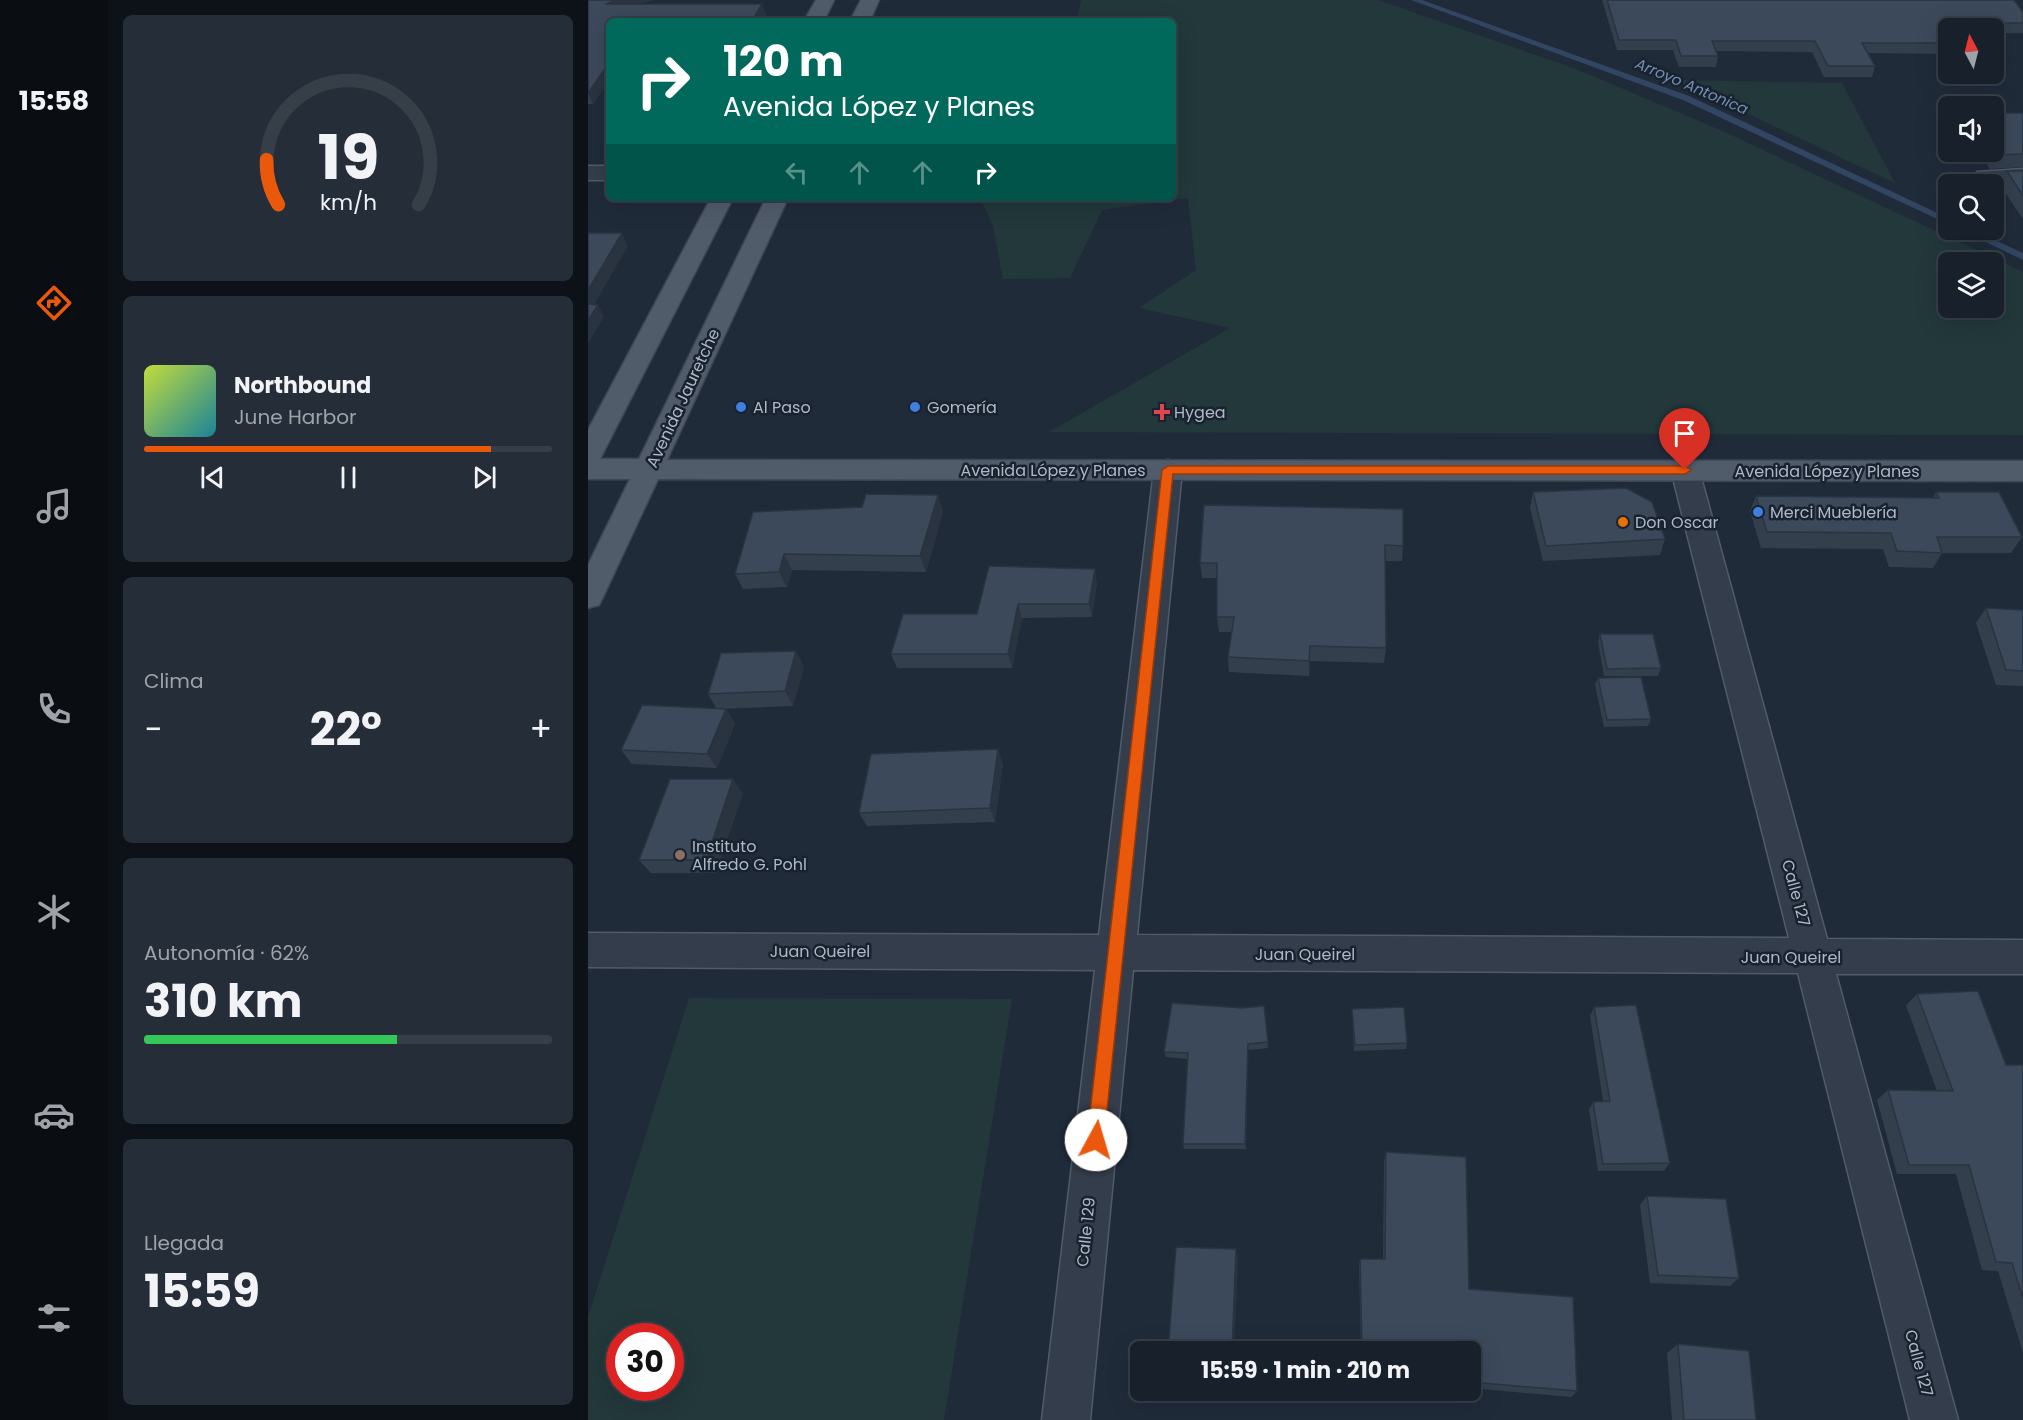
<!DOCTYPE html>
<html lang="es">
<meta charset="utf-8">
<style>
:root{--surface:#18202c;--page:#252d38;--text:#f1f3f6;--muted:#9fa3a9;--line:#363e48;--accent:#ea580c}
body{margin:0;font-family:Poppins,sans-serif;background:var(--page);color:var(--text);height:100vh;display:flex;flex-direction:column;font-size:22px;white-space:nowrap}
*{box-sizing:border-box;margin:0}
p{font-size:20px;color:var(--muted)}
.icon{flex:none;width:33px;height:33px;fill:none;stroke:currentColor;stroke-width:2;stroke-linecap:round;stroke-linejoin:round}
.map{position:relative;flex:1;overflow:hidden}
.side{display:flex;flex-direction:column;gap:15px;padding:15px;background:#0d1218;width:480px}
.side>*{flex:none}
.hud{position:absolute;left:18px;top:18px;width:570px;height:183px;border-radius:9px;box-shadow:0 6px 24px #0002,0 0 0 2px var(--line);background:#00695c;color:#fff;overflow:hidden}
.needle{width:39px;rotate:353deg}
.buttons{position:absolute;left:1350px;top:18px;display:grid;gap:12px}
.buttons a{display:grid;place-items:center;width:66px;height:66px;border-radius:9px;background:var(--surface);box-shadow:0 6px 24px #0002,0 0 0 2px var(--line);font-size:30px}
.speed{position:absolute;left:18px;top:1323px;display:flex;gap:12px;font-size:30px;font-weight:700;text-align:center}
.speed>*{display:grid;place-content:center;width:78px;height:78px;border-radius:50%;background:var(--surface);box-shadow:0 6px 24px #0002,0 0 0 2px var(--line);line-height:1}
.speed .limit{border:9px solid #d22;background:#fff;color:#111}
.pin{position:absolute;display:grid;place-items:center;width:51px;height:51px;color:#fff;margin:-62px -26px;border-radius:50% 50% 50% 0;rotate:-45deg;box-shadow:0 0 6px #0007}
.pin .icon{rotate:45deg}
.me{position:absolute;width:66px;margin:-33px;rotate:6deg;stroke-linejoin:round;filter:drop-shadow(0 0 4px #0008)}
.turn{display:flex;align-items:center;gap:21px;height:126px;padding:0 18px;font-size:27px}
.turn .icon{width:78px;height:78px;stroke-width:2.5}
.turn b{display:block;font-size:42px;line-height:51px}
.lanes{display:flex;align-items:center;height:57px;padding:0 18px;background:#0003;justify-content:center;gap:30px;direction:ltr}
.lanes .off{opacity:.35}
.big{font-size:45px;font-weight:700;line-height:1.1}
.side .widget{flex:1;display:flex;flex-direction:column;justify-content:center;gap:9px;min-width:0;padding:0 21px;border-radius:9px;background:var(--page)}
.side .dial{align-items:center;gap:0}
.dial svg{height:156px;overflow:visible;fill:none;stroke:var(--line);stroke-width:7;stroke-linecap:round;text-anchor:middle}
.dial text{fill:var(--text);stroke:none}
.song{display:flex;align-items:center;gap:18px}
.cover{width:72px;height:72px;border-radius:9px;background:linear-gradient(135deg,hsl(70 70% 55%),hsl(190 70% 35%))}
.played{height:6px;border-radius:3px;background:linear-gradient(90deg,var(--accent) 85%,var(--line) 85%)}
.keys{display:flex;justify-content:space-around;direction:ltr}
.heat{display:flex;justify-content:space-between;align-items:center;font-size:33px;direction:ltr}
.charge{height:9px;border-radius:4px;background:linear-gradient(90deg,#34c759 62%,var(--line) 0)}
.trip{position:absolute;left:542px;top:1341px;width:351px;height:60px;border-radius:9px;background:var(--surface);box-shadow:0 6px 24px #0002,0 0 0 2px var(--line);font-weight:700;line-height:60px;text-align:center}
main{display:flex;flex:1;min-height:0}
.tabs{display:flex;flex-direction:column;width:108px;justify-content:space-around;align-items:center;background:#0a0d12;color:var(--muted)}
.tabs .icon{width:42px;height:42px}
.tabs .current{color:var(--accent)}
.tabs b{font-size:27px;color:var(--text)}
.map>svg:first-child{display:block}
</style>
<main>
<nav class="tabs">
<b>15:58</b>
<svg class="icon current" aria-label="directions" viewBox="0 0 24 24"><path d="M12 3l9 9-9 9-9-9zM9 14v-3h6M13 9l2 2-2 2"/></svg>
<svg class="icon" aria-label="music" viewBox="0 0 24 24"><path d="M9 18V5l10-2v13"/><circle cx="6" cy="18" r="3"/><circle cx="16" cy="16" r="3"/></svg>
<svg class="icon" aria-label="phone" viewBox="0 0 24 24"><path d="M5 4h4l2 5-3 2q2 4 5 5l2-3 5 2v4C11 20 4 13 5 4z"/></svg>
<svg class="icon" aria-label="climate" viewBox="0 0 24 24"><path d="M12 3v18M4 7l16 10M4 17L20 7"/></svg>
<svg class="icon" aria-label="car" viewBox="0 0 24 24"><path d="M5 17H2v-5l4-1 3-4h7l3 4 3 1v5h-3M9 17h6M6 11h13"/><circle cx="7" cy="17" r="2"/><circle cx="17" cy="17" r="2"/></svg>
<svg class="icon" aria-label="filters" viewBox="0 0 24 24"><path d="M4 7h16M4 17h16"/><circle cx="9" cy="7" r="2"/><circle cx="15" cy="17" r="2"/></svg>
</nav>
<section class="side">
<div class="widget dial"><svg viewBox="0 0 100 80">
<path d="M14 69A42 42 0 1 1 86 69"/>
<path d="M14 69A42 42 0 0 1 8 46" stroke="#ea580c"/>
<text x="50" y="56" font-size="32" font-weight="700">19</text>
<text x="50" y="72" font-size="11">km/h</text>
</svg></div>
<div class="widget">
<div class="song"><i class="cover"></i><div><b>Northbound</b><p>June Harbor</p></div></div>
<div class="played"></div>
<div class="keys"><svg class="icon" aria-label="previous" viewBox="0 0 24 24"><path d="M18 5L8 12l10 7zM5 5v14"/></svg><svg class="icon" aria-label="pause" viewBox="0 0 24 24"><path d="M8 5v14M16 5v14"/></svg><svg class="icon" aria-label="next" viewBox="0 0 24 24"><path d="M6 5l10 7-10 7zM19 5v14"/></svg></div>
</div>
<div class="widget"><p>Clima</p>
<div class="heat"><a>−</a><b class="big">22°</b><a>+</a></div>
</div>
<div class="widget"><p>Autonomía · 62%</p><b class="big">310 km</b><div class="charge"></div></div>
<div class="widget"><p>Llegada</p><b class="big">15:59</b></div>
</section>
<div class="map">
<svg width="1435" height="1420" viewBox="0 0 1435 1420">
<rect width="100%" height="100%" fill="#202b3a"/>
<path fill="#22383b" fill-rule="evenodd" d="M 493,0 L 790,0 L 988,69 L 1137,132 L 1435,272 L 1435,435 L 461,432 L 642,328 L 551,308 L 608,270 L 600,198 L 514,210 L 482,278 L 415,279 L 405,226 L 392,198 L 585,198 L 585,21 L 489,21 ZM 1360,262 L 1406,262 L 1406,308 L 1360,308 Z
M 1088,80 L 1254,83 L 1307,183 Z
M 101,998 L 424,999 L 356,1420 L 0,1420 L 0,1317 ZM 32,1336 L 82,1336 L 82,1388 L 32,1388 Z"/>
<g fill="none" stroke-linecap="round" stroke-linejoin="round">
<path fill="#324663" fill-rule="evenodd" d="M 823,0 L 834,0 L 1101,96 L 1360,218 L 1360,224 L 1095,100 Z
M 1373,230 L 1385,230 L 1435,253 L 1435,260 Z"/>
<g stroke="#515b68" stroke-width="3">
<path id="minor" d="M 0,166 L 21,166 L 21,180 L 0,180 Z
M 1435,169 L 1435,183 L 1389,182 L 1386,177 L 1389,172 Z
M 580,460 L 590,463 L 594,470 L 549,935 L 1201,938 L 1083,470 L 1087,463 L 1097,460 L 1107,463 L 1111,470 L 1239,939 L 1435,940 L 1435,974 L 1248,974 L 1370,1420 L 1322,1420 L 1210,973 L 545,970 L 502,1420 L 454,1420 L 507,970 L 0,967 L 0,933 L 511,935 L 566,470 L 570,463 Z"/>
</g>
<g stroke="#3d4654" stroke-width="3">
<path id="major" d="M 228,0 L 246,0 L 236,21 L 216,21 Z
M 273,0 L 291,0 L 282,21 L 262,21 Z
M 123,198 L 145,198 L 12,459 L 51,459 L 178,198 L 200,198 L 79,460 L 1435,461 L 1435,481 L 70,479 L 15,597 L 11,605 L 0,608 L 0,565 L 42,479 L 0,479 L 0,430 Z"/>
</g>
<use href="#minor" fill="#343d4b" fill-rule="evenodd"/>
<use href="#major" fill="#515c6b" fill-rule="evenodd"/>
</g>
<path fill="#343f4e" d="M 0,0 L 64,0 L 53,4 L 174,4 L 178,15 L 174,21 L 21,21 L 21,81 L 5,104 L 0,104 Z
M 1014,0 L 1426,0 L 1435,12 L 1435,33 L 1406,33 L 1406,28 L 1360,28 L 1360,54 L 1280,53 L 1287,66 L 1284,77 L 1236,77 L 1224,52 L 1128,51 L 1130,56 L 1128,67 L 1091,67 L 1085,50 L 1029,50 Z
M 1435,113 L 1435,167 L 1402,169 L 1391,152 L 1406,152 Z
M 1419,171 L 1435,171 L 1435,219 L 1412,185 Z
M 945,492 L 1077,539 L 1072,555 L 955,561 L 942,508 Z
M 1348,492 L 1434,537 L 1423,553 L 1354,553 L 1345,568 L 1301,567 L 1295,549 L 1173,548 L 1162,511 L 1168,496 L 1345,498 Z
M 616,505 L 815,546 L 814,561 L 797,561 L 798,648 L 796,663 L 722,661 L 721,676 L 641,672 L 640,657 L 644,632 L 631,632 L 629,617 L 629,578 L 614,578 L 612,563 Z
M 355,511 L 338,572 L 204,570 L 199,587 L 155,589 L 147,574 L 165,512 Z
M 509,583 L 504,617 L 434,618 L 424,668 L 309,668 L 303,654 L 389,614 Z
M 1398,608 L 1435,610 L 1435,686 L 1408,685 L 1388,623 Z
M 1012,634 L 1073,668 L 1070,676 L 1016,676 L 1010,642 Z
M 216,666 L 205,706 L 129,709 L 120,694 Z
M 1010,678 L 1063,719 L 1060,726 L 1016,727 L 1007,685 Z
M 138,709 L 147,724 L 129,768 L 44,764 L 33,750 Z
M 415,764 L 407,822 L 279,826 L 271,813 Z
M 155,793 L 128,873 L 63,873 L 51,860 Z
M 1329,994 L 1418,1065 L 1435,1065 L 1435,1353 L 1410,1271 L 1394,1270 L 1368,1174 L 1309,1174 L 1289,1100 L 1300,1090 L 1349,1091 L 1318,1005 Z
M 676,1006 L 680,1048 L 660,1050 L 658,1149 L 596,1149 L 595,1144 L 600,1059 L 578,1057 L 576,1052 L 654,1008 Z
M 1006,1007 L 1082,1163 L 1076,1171 L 1010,1171 L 1001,1110 L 1005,1102 L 1015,1101 L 1002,1016 Z
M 764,1009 L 819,1043 L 818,1049 L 766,1051 Z
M 798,1152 L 881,1289 L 989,1391 L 983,1397 L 882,1388 L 882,1352 L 773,1352 L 771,1267 L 772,1259 L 795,1259 L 796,1162 Z
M 1059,1196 L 1151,1278 L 1142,1286 L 1062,1283 L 1052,1205 Z
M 1090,1344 L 1168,1420 L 1084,1420 L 1079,1353 Z
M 774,1390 L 862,1390 L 860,1393 L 774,1393 Z"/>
<path fill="#2a3340" d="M 29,0 L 64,0 L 22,15 L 18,4 Z
M 174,4 L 178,15 L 174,21 L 164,21 Z
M 21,63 L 21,81 L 5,104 L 0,93 Z
M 34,233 L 40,246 L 0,315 L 0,290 Z
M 10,305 L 16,317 L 0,343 L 0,320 Z
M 350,495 L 355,511 L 338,572 L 332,556 Z
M 196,554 L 204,570 L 199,587 L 191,572 Z
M 507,569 L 509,583 L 504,617 L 501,604 Z
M 430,604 L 434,618 L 424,668 L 420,654 Z
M 722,646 L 722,661 L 721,676 L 721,661 Z
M 208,651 L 216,666 L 205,706 L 197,691 Z
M 138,709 L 147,724 L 129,768 L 119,754 Z
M 410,749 L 415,764 L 407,822 L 402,808 Z
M 145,779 L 155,793 L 128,873 L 118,860 Z
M 660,1044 L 660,1050 L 658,1149 L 657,1144 Z
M 648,1249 L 650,1257 L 646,1352 L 644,1352 Z"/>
<path fill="#3c495b" stroke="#2a3340" stroke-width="1.5" d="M 0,0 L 29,0 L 18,4 L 174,4 L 164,21 L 21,21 L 21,63 L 0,93 Z
M 1019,0 L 1426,0 L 1435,12 L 1435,23 L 1358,23 L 1361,28 L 1360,28 L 1360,43 L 1274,43 L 1287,66 L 1240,66 L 1227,41 L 1124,41 L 1130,56 L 1093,56 L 1088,40 L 1031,40 Z
M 1406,113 L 1435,113 L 1435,154 L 1408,155 L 1406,151 Z
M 1419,171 L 1435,171 L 1435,196 Z
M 0,233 L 34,233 L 0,290 Z
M 0,304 L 10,305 L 0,320 Z
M 1038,488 L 1064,502 L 1077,539 L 958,546 L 945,492 Z
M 1348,492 L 1411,492 L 1434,537 L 1349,537 L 1354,553 L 1309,551 L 1303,533 L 1179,532 L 1168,496 L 1351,498 Z
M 278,494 L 350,495 L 332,556 L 196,554 L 191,572 L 147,574 L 165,512 L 274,507 Z
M 616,505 L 815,509 L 815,546 L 797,545 L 798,648 L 722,646 L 721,661 L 640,657 L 646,617 L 629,617 L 629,563 L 612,563 Z
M 401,566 L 507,569 L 501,604 L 430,604 L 420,654 L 303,654 L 315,614 L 389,614 Z
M 1398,608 L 1435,610 L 1435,671 L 1418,670 Z
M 1012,634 L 1065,634 L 1073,668 L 1019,669 Z
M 208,651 L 197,691 L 120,694 L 133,653 Z
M 1053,677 L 1063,719 L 1019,720 L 1010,678 Z
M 54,705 L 138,709 L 119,754 L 33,750 Z
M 410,749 L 402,808 L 271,813 L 283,754 Z
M 82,779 L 145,779 L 118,860 L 51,860 Z
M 1390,991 L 1418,1065 L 1435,1065 L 1435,1298 L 1424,1263 L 1408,1262 L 1381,1165 L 1321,1165 L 1300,1090 L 1365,1091 L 1329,994 Z
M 584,1003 L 654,1008 L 676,1006 L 680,1042 L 660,1044 L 657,1144 L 595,1144 L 600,1053 L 576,1052 Z
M 1048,1005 L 1082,1163 L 1015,1164 L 1005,1102 L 1022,1101 L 1006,1007 Z
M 816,1007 L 819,1043 L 767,1045 L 764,1009 Z
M 798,1152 L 878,1157 L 881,1289 L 985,1297 L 989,1391 L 882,1382 L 882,1352 L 774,1352 L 772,1259 L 797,1259 Z
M 1059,1196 L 1138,1199 L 1151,1278 L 1070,1275 Z
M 588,1247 L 648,1249 L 644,1352 L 580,1352 Z
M 1090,1344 L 1161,1351 L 1168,1420 L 1096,1420 Z"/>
<path fill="#ea580c" stroke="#983908" stroke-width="1.5" d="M 580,466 L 1097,466 L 1103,470 L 1097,474 L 585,474 L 516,1140 L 514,1146 L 508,1148 L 502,1146 L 499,1140 L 574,470 Z"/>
<g fill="#3f7fe0" stroke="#19222f" stroke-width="2">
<circle cx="153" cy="407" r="6"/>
<circle cx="327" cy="407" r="6"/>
<circle cx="1170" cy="512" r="6"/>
</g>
<path fill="#e0444e" stroke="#19222f" stroke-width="2" d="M571 403h6v6h6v6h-6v6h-6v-6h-6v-6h6z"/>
<circle fill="#e8710a" stroke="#19222f" stroke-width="2" cx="1035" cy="522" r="6"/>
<circle fill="#8d6e63" stroke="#19222f" stroke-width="2" cx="92" cy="855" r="6"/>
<g text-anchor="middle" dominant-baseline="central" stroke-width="5" stroke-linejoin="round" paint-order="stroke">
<g font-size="15" font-style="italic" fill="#748eb1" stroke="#19222f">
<text transform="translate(1104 86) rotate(23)">Arroyo Antonica</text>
</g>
<g font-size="16" fill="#aeb8c7" stroke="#19222f">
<text transform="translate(95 398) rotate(-65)">Avenida Jauretche</text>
<text x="465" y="470">Avenida López y Planes</text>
<text x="1239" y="471">Avenida López y Planes</text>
<text transform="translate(1208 893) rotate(75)">Calle 127</text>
<text x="232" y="951">Juan Queirel</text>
<text x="717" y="954">Juan Queirel</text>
<text x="1203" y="957">Juan Queirel</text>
<text transform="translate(498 1232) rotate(-84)">Calle 129</text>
<text transform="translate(1331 1363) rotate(75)">Calle 127</text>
</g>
<g font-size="16" fill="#aeb8c7" stroke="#19222f" text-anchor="start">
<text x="165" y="407">Al Paso</text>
<text x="339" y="407">Gomería</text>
<text x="586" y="412">Hygea</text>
<text x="1182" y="512">Merci Mueblería</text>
<text x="1047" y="522">Don Oscar</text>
<text x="104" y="846">Instituto<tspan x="104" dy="18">Alfredo G. Pohl</tspan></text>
</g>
</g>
</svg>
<div class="buttons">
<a><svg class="needle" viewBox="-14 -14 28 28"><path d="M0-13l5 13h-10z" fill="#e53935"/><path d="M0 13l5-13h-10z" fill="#9fa3a9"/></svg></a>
<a><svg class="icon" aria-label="sound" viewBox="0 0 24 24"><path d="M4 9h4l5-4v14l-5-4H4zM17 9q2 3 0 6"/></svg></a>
<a><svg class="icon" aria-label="search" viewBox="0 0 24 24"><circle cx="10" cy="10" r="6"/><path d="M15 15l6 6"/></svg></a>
<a><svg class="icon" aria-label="layers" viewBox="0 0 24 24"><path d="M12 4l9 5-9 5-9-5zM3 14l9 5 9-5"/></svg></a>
</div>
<div class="speed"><div class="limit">30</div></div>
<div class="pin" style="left:1097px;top:470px;background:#d93025"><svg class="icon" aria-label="arrive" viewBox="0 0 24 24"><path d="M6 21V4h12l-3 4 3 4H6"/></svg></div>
<svg class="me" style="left:508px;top:1140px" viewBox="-20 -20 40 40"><circle r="19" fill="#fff"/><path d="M0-13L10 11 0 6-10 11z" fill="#ea580c"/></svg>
<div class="trip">15:59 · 1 min · 210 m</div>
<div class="hud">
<div class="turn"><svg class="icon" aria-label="right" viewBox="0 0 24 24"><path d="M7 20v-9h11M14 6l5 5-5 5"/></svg><div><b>120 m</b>Avenida López y Planes</div></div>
<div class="lanes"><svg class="icon off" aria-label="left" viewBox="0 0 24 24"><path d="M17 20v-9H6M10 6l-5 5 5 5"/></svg><svg class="icon off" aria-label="ahead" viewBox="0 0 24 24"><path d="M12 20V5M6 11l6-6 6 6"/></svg><svg class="icon off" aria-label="ahead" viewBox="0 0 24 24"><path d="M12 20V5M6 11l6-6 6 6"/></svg><svg class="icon" aria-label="right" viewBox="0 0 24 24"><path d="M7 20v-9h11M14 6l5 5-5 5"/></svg></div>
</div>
</div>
</main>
